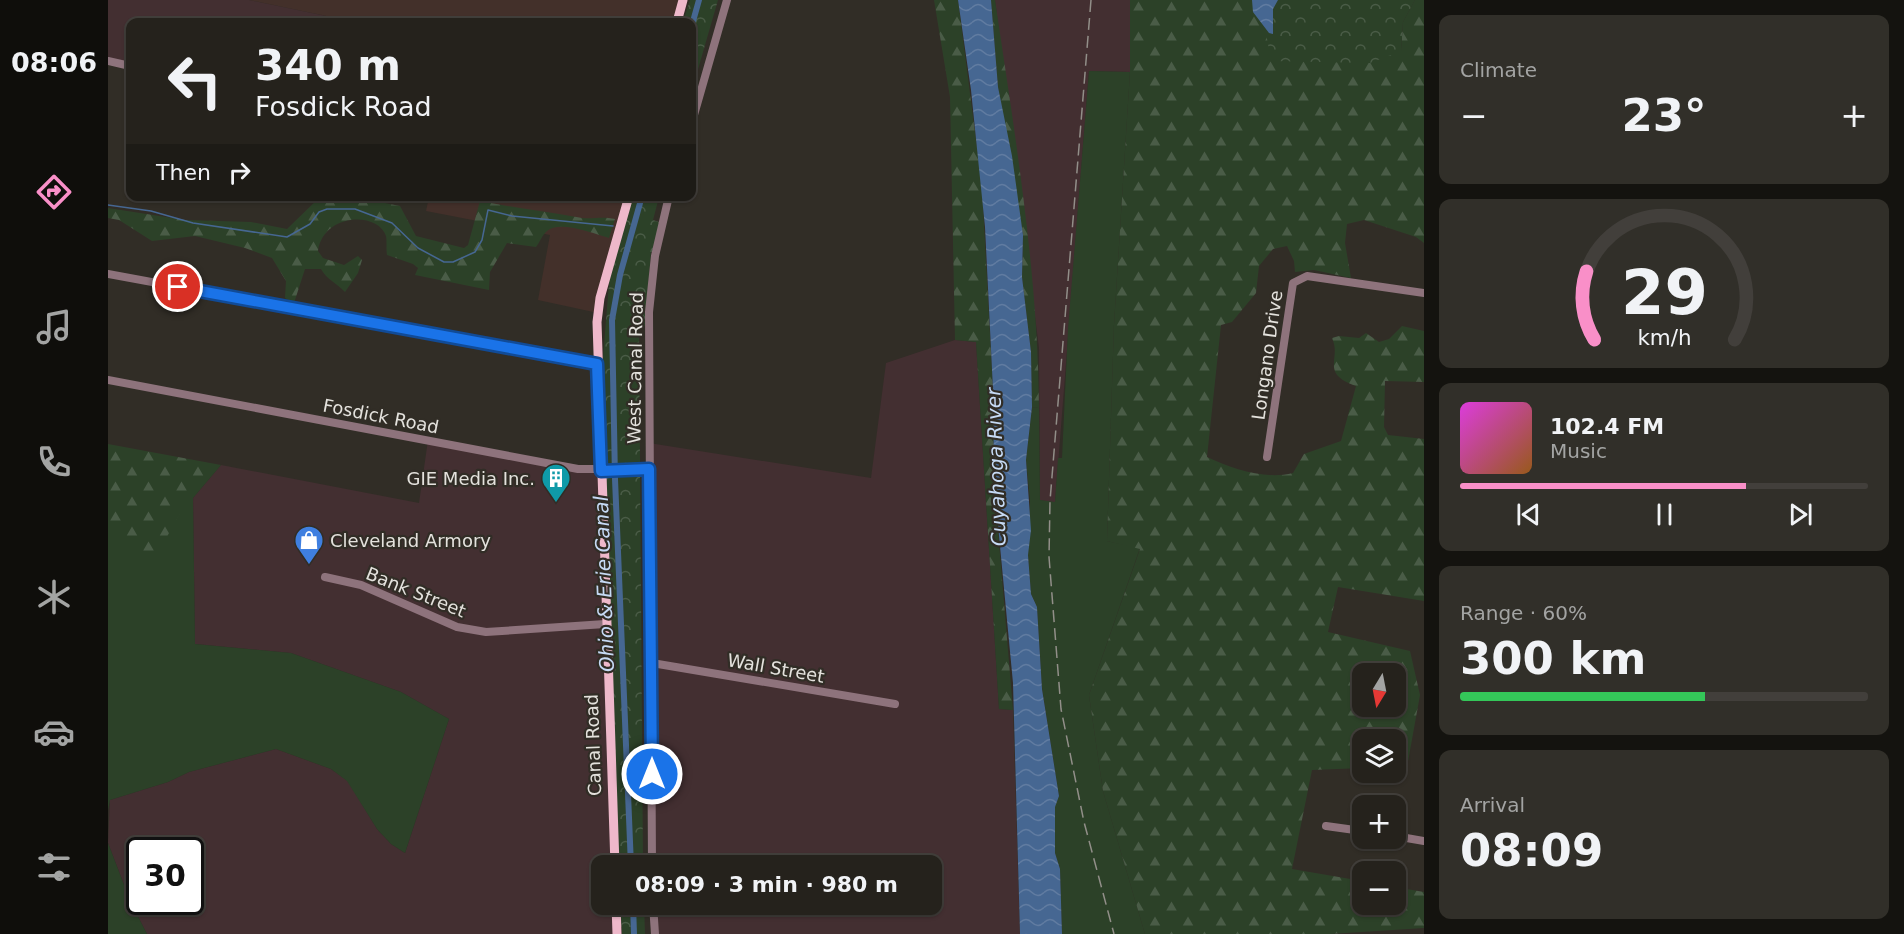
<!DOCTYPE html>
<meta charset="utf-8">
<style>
:root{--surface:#25221c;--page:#312f29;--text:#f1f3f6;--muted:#a3a4a3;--line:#423f3b;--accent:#f98fc8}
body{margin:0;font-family:"DejaVu Sans",sans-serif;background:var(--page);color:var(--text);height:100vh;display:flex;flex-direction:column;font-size:22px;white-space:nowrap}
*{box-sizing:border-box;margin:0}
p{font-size:20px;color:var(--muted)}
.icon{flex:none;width:33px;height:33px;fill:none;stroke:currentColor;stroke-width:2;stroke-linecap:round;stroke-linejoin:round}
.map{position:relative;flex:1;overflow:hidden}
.sheet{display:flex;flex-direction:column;gap:15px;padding:15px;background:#14130f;width:480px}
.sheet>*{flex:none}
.guide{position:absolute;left:18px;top:18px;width:570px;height:183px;border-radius:12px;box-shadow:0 2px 4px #0004,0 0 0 2px var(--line);background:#25221c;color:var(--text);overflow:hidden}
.needle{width:39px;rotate:190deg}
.controls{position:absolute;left:1244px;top:663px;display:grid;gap:12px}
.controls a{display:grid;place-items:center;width:54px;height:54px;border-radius:12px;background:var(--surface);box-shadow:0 2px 4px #0004,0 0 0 2px var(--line);font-size:30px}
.speed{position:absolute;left:18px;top:837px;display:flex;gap:12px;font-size:30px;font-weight:700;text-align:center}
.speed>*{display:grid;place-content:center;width:78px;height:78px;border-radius:50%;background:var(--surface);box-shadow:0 2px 4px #0004,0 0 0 2px var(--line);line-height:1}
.speed .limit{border:3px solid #111;border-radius:9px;background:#fff;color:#111}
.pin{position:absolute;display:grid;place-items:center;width:51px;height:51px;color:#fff;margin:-26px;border:3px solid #fff;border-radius:50%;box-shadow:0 2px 6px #0007}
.me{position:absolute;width:66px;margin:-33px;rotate:0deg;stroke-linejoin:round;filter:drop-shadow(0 0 4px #0008)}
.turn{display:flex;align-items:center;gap:21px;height:126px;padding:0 30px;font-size:27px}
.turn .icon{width:78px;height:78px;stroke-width:2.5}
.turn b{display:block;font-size:42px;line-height:51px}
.then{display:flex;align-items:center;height:57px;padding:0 30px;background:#0003;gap:12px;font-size:22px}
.big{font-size:45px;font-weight:800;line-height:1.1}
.sheet .card{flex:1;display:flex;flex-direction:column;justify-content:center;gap:9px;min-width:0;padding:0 21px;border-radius:12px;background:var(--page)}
.sheet .dial{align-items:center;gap:0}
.dial svg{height:156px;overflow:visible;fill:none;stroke:var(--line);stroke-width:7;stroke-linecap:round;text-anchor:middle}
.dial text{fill:var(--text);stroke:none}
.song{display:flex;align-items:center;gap:18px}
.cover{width:72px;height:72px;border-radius:9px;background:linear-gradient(135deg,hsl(300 70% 55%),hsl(30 70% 35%))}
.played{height:6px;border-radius:3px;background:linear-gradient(90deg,var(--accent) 70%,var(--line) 70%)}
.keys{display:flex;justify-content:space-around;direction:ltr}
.heat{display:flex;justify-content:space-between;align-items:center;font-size:33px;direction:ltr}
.charge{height:9px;border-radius:4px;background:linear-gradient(90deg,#34c759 60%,var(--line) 0)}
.trip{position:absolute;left:483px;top:855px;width:351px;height:60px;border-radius:12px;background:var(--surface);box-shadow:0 2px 4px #0004,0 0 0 2px var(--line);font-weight:800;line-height:60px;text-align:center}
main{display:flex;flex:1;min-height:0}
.dock{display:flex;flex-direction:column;width:108px;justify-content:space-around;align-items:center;background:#0f0e0b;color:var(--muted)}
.dock .icon{width:42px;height:42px}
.dock .active{color:var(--accent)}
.dock b{font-size:27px;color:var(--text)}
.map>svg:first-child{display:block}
</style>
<main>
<nav class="dock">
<b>08:06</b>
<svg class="icon active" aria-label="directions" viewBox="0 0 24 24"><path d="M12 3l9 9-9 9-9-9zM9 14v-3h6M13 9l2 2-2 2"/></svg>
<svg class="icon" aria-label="music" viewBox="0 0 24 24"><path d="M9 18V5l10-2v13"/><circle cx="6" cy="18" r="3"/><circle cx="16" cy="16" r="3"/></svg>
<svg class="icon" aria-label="phone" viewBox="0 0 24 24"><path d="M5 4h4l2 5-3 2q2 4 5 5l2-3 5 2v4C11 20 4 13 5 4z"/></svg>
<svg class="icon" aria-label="climate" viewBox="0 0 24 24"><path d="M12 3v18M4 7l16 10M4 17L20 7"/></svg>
<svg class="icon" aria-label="car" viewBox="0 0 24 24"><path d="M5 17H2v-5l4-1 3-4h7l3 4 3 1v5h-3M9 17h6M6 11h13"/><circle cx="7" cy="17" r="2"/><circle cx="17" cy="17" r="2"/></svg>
<svg class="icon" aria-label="filters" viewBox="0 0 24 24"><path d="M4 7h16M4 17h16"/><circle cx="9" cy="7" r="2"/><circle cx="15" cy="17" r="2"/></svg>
</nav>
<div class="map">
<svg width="1316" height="934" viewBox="0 0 1316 934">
<defs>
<pattern id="forest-firs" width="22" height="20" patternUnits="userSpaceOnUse" patternTransform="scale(1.5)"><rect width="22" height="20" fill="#2c4128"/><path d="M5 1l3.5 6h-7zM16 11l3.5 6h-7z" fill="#4a5c47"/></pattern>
<pattern id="park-crowns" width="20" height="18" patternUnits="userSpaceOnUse" patternTransform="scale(1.5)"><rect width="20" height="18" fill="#2c4128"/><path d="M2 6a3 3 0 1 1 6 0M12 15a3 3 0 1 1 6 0" fill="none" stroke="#4a5c47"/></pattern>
<pattern id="water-waves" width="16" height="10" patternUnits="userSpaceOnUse" patternTransform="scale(1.5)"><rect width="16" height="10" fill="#466792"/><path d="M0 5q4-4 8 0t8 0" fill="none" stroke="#617ca1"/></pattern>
</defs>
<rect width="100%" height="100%" fill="#312d26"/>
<path fill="#43302a" d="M 141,0 L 575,0 L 569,22 L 247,22 Z
M 321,197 L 521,197 L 490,313 L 430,300 L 442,235 L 318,211 Z"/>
<path fill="#432f31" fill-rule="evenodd" d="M 0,0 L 141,0 L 247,22 L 22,22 L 22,66 L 0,61 Z
M 887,0 L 1022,0 L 1022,72 L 981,71 L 947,503 L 932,500 L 931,348 Z
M 847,340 L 868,342 L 891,709 L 905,710 L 912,934 L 547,934 L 545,905 L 824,904 L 824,866 L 544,865 L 541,443 L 763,478 L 778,363 Z
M 320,440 L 493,471 L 507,865 L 494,866 L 494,904 L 508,905 L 509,934 L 39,934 L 23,903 L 0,843 L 2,800 L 60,782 L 81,772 L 168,749 L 223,769 L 240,781 L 269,829 L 283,844 L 297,853 L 341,719 L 293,692 L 183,653 L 87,644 L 85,498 L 113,465 L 311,503 ZM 32,850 L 82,850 L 82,902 L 32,902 Z"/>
<path fill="#2c4128" d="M 981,71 L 1022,72 L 1006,325 L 999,541 L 1032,548 L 981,695 L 995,791 L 1037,934 L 954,934 L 952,869 L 947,853 L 947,806 L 951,796 L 934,688 L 929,607 L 923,594 L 920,555 L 922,501 L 918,460 L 924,407 L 931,408 L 932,500 L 947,502 L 950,458 L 954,458 L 960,329 Z
M 0,483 L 85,498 L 87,644 L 183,653 L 293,692 L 341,719 L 297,853 L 283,844 L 269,829 L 239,781 L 223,769 L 168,749 L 81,772 L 60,782 L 2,800 L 0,810 Z
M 0,843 L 23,903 L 39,934 L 0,934 Z"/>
<path fill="url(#forest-firs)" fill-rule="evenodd" d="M 826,0 L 850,0 L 874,187 L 885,390 L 886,483 L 905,710 L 891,709 L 868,342 L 847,340 L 842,97 Z
M 883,0 L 887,0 C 907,135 930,272 931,408 L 924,407 L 923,352 L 914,277 L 915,235 L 890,87 Z
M 1022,0 L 1152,0 L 1293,51 L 1295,22 L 1307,0 L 1316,0 L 1316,243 L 1308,237 L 1256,220 L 1239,224 L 1237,243 L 1243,278 L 1206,270 L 1187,272 L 1186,261 L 1179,246 L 1165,249 L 1151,266 L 1148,293 L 1124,322 L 1113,325 L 1099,457 C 1124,469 1157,480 1185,473 L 1196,454 L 1233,441 L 1248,386 C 1211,373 1234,359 1224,338 L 1231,336 L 1251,338 L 1258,333 L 1271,342 L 1281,339 L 1294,326 L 1316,331 L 1316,382 L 1277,381 L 1276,427 L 1280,435 L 1316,439 L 1316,601 L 1230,587 L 1220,632 L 1302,651 L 1312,695 L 1299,767 L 1287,767 L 1287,740 L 1254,740 L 1254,768 L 1204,770 L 1184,869 L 1254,881 L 1254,904 L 1287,904 L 1287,887 L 1316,892 L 1316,928 L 1222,934 L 1037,934 L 995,791 L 981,695 L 1032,549 L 999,541 L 1006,325 L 1022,72 ZM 1254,674 L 1287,674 L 1287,706 L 1254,706 Z
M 213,196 L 246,197 L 292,206 L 308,236 L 356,248 L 360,245 L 372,201 C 407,208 440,212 474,218 C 486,219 495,216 507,219 L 501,238 C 486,234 452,220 439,231 C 434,235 432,242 428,247 L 399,243 L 382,272 L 381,290 L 307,275 L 310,268 L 305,264 L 279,255 C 278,249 279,240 278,236 C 270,211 215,213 210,251 L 215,258 L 236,265 L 250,256 L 254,260 L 250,273 L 237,292 C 229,283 219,280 213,269 L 197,269 L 186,303 L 177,298 L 178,281 L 164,258 L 137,248 L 87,236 L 44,241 L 11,220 L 0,218 L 0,208 L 77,220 L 143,222 L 179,229 Z
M 0,444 L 113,465 L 85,498 L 80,498 L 41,570 L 0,525 Z"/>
<path fill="url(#park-crowns)" d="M 582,0 L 610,0 L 584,90 L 584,22 L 575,22 Z
M 1152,0 L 1307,0 L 1295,22 L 1293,51 L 1262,63 L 1163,61 Z
M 525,197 L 551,197 L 545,220 L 554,223 L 547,252 L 543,252 L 537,326 L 531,327 L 535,865 L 510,865 L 495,358 L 502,271 Z
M 512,905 L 536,905 L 537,934 L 514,934 Z"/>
<path fill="url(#water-waves)" d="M 850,0 L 883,0 L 890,87 L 904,156 L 915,235 L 914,277 L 923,352 L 924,407 L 918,460 L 923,530 L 920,555 L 923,594 L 929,607 L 934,689 L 951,796 L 947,807 L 947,853 L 952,869 L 954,934 L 912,934 L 905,683 L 886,483 L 885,390 L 877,227 L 863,90 Z
M 1144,0 L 1170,0 L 1165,9 L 1165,34 L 1161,33 L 1145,12 Z"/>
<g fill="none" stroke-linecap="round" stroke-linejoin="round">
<path stroke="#466792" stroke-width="1.5" d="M 0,205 L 43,211 L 85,223 L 179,237 L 202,224 L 211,212 L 219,209 L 247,209 L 284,223 L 310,248 L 336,262 L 345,262 L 367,252 L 374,240 L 380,210 L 404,216 L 505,226"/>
<path stroke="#466792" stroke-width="6" d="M 584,25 L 591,0
M 523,866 L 507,479 L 504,320 L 512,275 L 534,196
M 525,904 L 526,934"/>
<path stroke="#8e737c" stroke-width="8" d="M 0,61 L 22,66
M 584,122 L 619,0
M 0,274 L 489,364
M 0,380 L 470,469 L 541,469
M 1159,457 L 1185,283 L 1199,276 L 1316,293
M 217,577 L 253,585 L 349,627 L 378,632 L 497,624
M 544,663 L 787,704
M 1218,826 L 1254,831
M 1287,836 L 1316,841
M 544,866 L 541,312 L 547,256 L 561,196
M 545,904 L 547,934"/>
<path stroke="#eeb8ca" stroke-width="9" d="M 569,22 L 575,0
M 507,866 L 489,322 L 492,298 L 521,196
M 508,904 L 509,934"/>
<path stroke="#928f89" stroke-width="1.5" stroke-dasharray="12 6" stroke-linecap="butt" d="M 983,0 L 942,501 L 941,557 L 953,709 L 976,822 L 1006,934"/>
</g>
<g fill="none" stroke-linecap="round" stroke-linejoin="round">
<g stroke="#114b97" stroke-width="15">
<path id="route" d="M 70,287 L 489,364 L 493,471 L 541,469 L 544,774"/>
</g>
<use href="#route" stroke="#1a73e8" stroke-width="10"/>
</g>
<defs>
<g id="building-pin" transform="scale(1.5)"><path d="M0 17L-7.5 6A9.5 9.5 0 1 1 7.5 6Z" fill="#0f9aa8" stroke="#312d26"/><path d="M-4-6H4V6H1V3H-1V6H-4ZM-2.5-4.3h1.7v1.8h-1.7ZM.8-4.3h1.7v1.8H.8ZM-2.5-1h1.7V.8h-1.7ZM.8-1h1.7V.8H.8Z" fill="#fff"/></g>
<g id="shop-pin" transform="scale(1.5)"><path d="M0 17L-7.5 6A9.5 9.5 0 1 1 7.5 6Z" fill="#3f7fe0" stroke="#312d26"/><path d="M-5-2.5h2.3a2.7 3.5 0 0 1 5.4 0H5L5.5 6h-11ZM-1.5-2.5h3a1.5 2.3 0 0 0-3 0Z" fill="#fff"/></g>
</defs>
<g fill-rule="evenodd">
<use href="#building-pin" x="448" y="478"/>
<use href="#shop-pin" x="201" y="540"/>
</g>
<g text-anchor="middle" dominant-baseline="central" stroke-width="4.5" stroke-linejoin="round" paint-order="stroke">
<g font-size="18" fill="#e4e2dd" stroke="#312d26">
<text transform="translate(1159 355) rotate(-82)">Longano Drive</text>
<text transform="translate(527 368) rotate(-89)">West Canal Road</text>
<text transform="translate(273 416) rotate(11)">Fosdick Road</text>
<text transform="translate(308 592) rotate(22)">Bank Street</text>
<text transform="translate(668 668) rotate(10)">Wall Street</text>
<text transform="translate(485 745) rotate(-92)">Canal Road</text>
</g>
<g font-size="18" fill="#e4e2dd" stroke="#312d26" text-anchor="end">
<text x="427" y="478">GIE Media Inc.</text>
<text x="222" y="540" text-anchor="start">Cleveland Armory</text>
</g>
<g font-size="20" font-style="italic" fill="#c6daf5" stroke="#312d26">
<text transform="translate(888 467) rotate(-92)">Cuyahoga River</text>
<text transform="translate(496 584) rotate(-92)">Ohio &amp; Erie Canal</text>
</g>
</g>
</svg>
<div class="controls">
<a><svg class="needle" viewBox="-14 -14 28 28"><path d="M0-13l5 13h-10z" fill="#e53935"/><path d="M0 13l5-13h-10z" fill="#a3a4a3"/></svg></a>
<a><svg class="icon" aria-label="layers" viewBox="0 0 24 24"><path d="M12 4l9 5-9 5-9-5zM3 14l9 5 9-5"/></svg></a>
<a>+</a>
<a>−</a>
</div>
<div class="speed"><div class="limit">30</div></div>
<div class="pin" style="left:70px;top:287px;background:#d93025"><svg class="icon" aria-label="arrive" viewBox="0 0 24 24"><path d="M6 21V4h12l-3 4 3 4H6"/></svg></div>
<svg class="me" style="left:544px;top:774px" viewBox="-20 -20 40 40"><circle r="17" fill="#1a73e8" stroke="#fff" stroke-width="3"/><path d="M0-11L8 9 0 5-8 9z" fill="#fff"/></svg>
<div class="trip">08:09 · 3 min · 980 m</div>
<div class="guide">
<div class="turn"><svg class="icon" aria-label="left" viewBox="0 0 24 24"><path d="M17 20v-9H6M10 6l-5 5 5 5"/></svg><div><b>340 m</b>Fosdick Road</div></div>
<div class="then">Then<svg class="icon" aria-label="right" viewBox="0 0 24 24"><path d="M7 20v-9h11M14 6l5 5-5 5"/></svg></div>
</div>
</div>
<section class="sheet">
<div class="card"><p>Climate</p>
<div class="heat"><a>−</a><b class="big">23°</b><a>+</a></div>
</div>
<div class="card dial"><svg viewBox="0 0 100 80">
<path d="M14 69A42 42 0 1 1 86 69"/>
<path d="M14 69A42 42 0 0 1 10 34" stroke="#f98fc8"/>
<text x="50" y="56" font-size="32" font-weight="700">29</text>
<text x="50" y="72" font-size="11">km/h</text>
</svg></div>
<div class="card">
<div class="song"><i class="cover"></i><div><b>102.4 FM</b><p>Music</p></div></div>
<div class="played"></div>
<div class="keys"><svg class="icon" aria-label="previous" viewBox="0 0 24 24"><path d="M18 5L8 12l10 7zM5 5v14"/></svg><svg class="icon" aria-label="pause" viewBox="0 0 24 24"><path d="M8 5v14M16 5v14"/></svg><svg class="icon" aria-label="next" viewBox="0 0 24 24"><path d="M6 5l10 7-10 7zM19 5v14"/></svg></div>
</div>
<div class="card"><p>Range · 60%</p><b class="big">300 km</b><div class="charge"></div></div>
<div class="card"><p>Arrival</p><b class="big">08:09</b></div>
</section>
</main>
